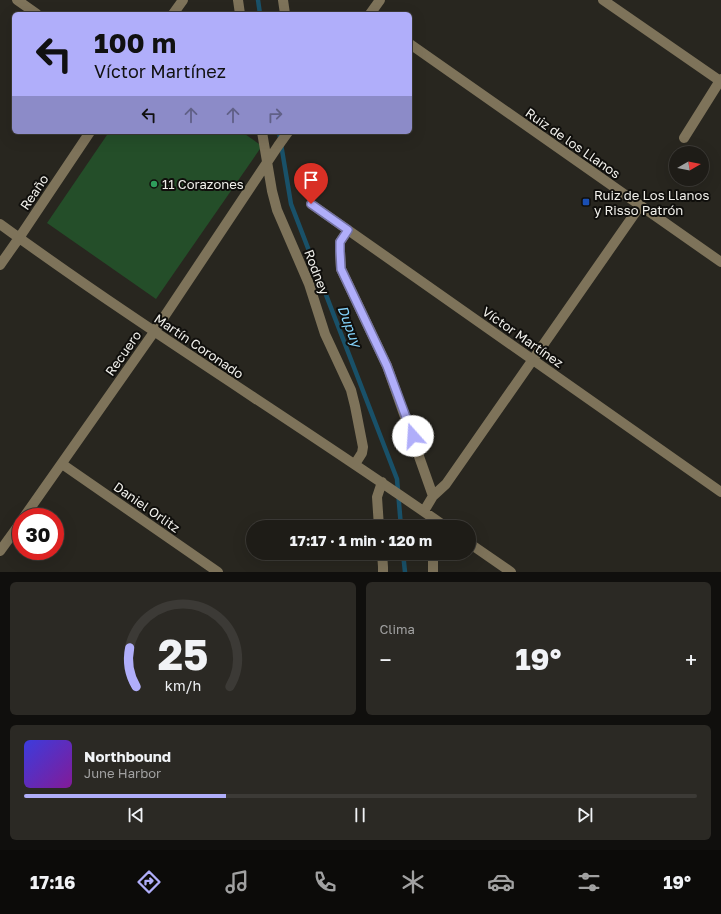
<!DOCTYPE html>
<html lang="es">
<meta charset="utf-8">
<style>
:root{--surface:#1e1c17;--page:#2b2924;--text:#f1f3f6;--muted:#a1a1a1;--line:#3c3a36;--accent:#b0aefa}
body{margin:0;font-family:"Golos Text",sans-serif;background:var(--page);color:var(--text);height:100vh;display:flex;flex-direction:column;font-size:15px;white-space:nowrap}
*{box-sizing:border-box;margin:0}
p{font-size:13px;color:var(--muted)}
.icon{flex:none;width:22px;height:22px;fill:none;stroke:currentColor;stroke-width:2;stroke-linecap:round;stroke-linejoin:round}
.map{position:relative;height:572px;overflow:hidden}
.sheet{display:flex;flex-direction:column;gap:10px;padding:10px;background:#100f0d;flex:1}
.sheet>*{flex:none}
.top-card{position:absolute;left:12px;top:12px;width:400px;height:122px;border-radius:6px;box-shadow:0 4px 16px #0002,0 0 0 1px var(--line);background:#b0aefa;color:#111;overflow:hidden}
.needle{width:26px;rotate:81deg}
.fabs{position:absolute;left:669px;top:146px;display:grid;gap:8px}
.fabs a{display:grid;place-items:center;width:40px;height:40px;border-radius:50%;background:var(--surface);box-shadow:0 4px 16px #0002,0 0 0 1px var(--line);font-size:20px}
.speed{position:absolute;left:12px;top:508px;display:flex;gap:8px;font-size:20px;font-weight:700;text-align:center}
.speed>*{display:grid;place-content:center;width:52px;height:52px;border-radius:50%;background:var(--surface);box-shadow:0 4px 16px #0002,0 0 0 1px var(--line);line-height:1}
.speed .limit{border:6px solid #d22;background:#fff;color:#111}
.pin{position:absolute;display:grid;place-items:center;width:34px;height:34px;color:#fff;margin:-41px -17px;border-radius:50% 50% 50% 0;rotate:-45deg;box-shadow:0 0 4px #0007}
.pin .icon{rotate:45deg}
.me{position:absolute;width:44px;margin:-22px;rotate:341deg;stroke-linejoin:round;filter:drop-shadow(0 0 3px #0008)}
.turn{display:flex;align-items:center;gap:14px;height:84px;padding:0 16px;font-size:18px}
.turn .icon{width:52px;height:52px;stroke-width:2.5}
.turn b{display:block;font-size:28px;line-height:34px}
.lanes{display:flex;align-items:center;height:38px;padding:0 16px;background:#0003;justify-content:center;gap:20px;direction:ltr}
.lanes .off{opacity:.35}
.big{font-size:30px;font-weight:700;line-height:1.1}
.sheet .tile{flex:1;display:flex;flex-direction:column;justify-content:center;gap:6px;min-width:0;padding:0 14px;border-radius:6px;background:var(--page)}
.sheet .dial{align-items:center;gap:0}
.dial svg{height:104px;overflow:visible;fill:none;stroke:var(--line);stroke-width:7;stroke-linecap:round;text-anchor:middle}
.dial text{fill:var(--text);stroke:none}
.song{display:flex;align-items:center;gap:12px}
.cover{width:48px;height:48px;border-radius:6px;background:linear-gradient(135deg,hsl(240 70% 55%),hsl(290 70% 35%))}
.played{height:4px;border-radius:2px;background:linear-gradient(90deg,var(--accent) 30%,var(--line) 30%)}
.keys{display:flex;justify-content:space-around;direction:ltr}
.heat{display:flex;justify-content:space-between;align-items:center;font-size:22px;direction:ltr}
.sheet .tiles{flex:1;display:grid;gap:10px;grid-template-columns:1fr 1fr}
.tile:last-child{grid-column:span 2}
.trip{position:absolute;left:246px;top:520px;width:230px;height:40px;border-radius:20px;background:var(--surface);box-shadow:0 4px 16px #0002,0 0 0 1px var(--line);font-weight:700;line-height:40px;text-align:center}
.tab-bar{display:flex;height:64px;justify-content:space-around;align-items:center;background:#0c0b09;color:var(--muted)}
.tab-bar .icon{width:28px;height:28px}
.tab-bar .current{color:var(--accent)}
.tab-bar b{font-size:18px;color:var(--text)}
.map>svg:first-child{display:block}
</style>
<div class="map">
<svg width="721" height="572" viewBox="0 0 721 572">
<rect width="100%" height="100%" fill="#28261f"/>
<path fill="#244e29" d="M 109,132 L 242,132 L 262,146 L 156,299 L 47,223 Z"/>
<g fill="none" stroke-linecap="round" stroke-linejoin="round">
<path stroke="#195169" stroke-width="4.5" d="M 258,0 L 260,14
M 279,132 L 291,204 L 397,479 L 401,527
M 403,553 L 405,572"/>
<path stroke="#7e735a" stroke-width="10" d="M 17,0 L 37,14
M 238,0 L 240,14
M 283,0 L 285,14
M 603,0 L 720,81
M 173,14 L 183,0
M 370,14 L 380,0
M 410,44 L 721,262
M 262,132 L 272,191 L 277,210 L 309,284 L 325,334 L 351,390 L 355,406 L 363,447 L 362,453 L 355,464
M 684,138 L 721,79
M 311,204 L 721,492
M 0,224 C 145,330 299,424 446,527
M 348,230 L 340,242 L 340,251 L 341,269 L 387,366 L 433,496
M 0,265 L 19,238 L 90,132
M 62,464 L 218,572
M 424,511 L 433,496 L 446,484 L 640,206
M 24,517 L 154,332 L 278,146 L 288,132
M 379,527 L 377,497 L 382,482
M 469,543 L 511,572
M 0,551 L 21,522
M 382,553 L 383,567 L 383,572
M 433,553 L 433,572"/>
</g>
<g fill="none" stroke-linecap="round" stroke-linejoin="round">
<g stroke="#7271a2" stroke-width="10">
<path id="route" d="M 311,204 L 348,230 L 340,242 L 340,251 L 341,269 L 387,366 L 413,436"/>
</g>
<use href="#route" stroke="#b0aefa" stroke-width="7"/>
</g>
<circle fill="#2e9e5b" stroke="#100f0c" stroke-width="1.5" cx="154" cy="184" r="4"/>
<rect fill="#1a4fb4" stroke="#100f0c" stroke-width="1.5" x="582" y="198" width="8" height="8" rx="2"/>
<g text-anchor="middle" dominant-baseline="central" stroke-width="4" stroke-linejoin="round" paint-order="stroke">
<g font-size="13" fill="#f1f0eb" stroke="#100f0c">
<text transform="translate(573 143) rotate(35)">Ruiz de los Llanos</text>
<text transform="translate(34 192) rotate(-56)">Reaño</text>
<text transform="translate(317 272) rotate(69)">Rodney</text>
<text transform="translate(523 337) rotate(35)">Víctor Martínez</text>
<text transform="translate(199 346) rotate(34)">Martín Coronado</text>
<text transform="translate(123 353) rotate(-55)">Recuero</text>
<text transform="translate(147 507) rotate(35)">Daniel Orlitz</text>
</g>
<g font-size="13" fill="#f1f0eb" stroke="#100f0c" text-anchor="start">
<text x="162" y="184">11 Corazones</text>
<text x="594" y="195">Ruiz de Los Llanos<tspan x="594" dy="15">y Risso Patrón</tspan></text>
</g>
<g font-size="14" font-style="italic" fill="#84d2f9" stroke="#100f0c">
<text transform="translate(350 326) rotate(69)">Dupuy</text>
</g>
</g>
</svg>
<div class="fabs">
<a><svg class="needle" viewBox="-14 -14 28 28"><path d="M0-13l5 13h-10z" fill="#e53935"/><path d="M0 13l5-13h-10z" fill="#a1a1a1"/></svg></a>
</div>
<div class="speed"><div class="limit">30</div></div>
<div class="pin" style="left:311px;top:204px;background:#d93025"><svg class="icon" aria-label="arrive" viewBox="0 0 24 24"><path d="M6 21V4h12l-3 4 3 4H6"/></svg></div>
<svg class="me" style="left:413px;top:436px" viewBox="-20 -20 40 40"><circle r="19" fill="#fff"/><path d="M0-13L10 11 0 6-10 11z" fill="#b0aefa"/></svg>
<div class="trip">17:17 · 1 min · 120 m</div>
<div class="top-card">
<div class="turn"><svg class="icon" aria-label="left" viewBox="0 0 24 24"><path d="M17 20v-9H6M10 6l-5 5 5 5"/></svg><div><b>100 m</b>Víctor Martínez</div></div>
<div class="lanes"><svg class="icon" aria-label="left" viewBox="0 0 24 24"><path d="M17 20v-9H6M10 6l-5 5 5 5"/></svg><svg class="icon off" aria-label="ahead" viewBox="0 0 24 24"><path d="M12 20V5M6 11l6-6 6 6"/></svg><svg class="icon off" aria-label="ahead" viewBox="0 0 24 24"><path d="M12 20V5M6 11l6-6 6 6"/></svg><svg class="icon off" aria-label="right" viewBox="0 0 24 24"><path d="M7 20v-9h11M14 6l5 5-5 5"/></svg></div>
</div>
</div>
<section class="sheet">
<div class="tiles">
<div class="tile dial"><svg viewBox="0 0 100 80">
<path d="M14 69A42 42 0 1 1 86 69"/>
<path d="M14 69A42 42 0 0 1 9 39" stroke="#b0aefa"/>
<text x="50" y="56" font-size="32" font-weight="700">25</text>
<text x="50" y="72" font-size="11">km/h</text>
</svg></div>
<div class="tile"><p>Clima</p>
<div class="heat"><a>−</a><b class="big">19°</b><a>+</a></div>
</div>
<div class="tile">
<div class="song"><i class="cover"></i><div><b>Northbound</b><p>June Harbor</p></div></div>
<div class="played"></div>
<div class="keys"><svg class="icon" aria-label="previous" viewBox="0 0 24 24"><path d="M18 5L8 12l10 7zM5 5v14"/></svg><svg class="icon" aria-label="pause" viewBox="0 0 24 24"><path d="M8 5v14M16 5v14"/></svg><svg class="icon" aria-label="next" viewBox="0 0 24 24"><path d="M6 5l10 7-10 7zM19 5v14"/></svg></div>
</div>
</div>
</section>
<nav class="tab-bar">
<b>17:16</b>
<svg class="icon current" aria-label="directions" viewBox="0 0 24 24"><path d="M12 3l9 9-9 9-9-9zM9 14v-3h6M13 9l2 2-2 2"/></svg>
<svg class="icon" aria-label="music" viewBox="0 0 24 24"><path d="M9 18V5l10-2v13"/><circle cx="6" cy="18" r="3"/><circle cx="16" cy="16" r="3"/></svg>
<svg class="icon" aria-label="phone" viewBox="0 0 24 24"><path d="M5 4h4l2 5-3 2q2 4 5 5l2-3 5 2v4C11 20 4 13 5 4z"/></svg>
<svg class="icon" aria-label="climate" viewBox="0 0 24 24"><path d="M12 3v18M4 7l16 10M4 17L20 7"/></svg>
<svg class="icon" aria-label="car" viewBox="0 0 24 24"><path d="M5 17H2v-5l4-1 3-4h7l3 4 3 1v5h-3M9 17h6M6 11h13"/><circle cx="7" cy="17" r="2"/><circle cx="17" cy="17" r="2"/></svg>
<svg class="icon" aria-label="filters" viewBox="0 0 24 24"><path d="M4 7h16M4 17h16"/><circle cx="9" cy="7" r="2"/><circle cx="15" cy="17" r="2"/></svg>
<b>19°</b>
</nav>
